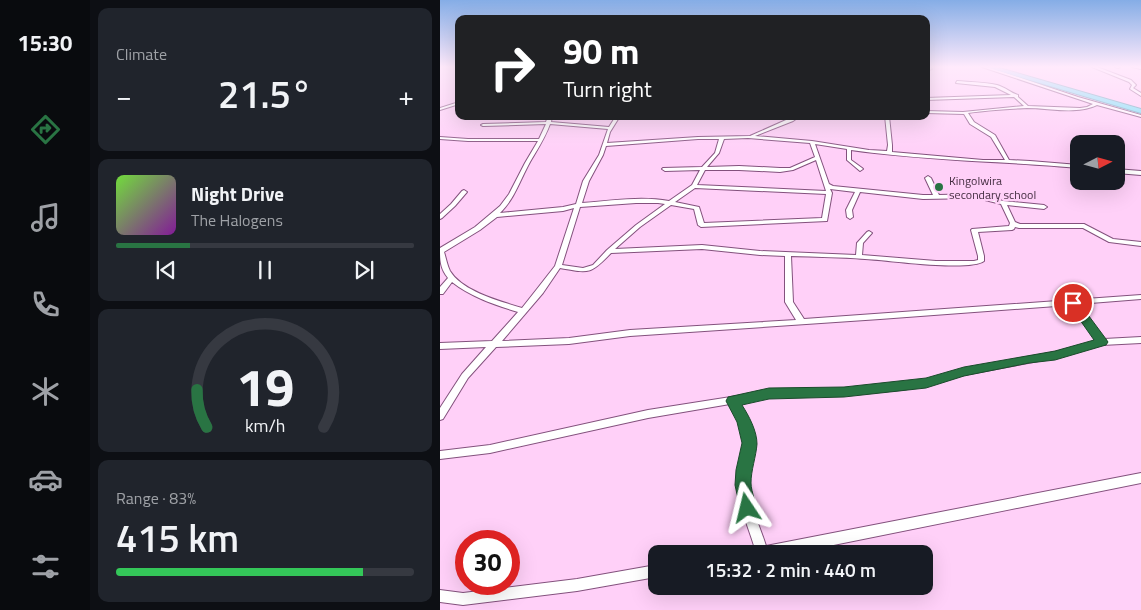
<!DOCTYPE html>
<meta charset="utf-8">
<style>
:root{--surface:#171b24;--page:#20242c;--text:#f1f3f6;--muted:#9ea1a6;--line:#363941;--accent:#297443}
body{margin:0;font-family:"Titillium Web",sans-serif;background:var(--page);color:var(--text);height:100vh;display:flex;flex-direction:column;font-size:19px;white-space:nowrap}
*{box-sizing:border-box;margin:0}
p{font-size:16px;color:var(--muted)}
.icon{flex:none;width:28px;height:28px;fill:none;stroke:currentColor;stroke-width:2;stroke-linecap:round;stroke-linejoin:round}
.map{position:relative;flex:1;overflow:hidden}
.drawer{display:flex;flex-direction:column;gap:8px;padding:8px;background:#0d0f14;width:350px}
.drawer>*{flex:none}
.hud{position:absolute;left:15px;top:15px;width:475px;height:105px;border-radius:10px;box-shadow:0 5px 20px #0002;background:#202124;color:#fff;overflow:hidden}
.needle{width:32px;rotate:84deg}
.buttons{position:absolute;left:630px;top:135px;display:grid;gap:10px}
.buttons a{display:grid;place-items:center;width:55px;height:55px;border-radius:10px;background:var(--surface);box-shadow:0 5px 20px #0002;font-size:25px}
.speed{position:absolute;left:15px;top:530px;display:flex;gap:10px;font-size:25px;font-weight:700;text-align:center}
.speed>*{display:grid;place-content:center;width:65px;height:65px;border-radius:50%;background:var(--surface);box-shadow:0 5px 20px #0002;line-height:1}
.speed .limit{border:8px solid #d22;background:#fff;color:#111}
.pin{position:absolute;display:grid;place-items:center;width:42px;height:42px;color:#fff;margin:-21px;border:2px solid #fff;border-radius:50%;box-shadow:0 1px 5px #0007}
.me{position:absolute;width:55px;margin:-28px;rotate:350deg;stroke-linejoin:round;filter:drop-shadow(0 0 4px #0008)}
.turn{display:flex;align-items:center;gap:18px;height:105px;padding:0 25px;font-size:22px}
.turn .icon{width:65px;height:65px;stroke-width:2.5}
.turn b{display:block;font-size:35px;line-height:42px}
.big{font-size:38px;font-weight:600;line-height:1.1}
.drawer .card{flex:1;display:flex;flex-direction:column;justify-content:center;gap:8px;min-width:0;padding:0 18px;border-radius:10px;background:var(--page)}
.drawer .dial{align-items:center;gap:0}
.dial svg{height:130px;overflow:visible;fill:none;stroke:var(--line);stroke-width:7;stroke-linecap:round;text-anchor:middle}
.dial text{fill:var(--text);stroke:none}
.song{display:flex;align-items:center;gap:15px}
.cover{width:60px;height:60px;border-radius:8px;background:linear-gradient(135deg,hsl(100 70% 55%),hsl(290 70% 35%))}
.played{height:5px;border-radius:2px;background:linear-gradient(90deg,var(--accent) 25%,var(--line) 25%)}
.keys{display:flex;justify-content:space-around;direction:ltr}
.heat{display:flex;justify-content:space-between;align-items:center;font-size:28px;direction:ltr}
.charge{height:8px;border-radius:4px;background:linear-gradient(90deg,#34c759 83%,var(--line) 0)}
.trip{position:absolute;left:208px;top:545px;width:285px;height:50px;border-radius:10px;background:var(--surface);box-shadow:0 5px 20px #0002;font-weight:600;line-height:50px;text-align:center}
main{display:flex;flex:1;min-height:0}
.menu{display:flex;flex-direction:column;width:90px;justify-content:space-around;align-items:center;background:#090b0e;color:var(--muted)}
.menu .icon{width:35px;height:35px}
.menu .on{color:var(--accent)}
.menu b{font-size:22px;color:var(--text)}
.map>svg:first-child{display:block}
</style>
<main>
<nav class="menu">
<b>15:30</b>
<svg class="icon on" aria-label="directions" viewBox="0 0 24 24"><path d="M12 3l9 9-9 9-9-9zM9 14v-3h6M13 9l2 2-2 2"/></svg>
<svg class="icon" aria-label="music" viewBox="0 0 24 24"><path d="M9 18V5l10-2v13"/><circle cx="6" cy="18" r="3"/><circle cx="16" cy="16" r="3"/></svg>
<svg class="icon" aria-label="phone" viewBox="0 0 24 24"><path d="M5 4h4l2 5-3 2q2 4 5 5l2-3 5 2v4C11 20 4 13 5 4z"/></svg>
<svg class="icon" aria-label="climate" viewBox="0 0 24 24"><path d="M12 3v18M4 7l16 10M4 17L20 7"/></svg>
<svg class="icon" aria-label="car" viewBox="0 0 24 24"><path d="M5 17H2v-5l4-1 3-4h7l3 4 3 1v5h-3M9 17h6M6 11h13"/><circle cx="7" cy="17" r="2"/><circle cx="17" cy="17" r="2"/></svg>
<svg class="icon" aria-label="filters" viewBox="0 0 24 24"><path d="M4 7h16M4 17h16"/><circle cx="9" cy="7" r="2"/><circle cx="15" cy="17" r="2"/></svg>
</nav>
<section class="drawer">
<div class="card"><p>Climate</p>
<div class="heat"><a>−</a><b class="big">21.5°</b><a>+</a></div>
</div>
<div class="card">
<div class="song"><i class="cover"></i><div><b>Night Drive</b><p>The Halogens</p></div></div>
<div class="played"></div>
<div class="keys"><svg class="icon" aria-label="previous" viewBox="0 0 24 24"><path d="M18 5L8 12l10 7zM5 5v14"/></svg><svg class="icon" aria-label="pause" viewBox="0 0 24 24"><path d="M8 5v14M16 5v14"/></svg><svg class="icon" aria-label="next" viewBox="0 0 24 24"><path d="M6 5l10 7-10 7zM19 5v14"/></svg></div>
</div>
<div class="card dial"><svg viewBox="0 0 100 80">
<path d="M14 69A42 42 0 1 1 86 69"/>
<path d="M14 69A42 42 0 0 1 8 46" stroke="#297443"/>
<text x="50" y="56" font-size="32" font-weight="700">19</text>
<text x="50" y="72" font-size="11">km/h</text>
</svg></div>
<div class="card"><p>Range · 83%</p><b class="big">415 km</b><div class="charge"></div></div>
</section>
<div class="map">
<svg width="701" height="610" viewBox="0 0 701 610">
<rect width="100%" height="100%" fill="#ffd0f8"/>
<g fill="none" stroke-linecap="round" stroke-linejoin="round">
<g stroke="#83517d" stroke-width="2">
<path id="street" d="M 486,67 L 490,67 L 492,69 L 489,70 Z
M 542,67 L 548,67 L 638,97 L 701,115 L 701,117 L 657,105 C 636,115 610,108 587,108 C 568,109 547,110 528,113 L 534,122 L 555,135 L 569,160 L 590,161 L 639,165 L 639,168 C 563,161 487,161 411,150 L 411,160 L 422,168 L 423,169 L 420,171 L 407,160 L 407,149 L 375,144 L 389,184 L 393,186 L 483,195 L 493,195 L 485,178 L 488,176 L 491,178 L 499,195 L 537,194 L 563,201 L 604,205 L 607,207 L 604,209 L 567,205 L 575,222 L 580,224 L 644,224 L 673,239 L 701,242 L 701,246 L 669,242 L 643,228 L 579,228 L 575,227 L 574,229 L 572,230 L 538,232 L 544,256 L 544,261 C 529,272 448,260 425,259 C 401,257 376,257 351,256 L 353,302 L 364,319 L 701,295 L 701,299 L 638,304 L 664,339 L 701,337 L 701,343 L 662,345 L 615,358 L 524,375 L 486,386 L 461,390 L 404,395 L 329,397 L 299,403 C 308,420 316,437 312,457 C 311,466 308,475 308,484 C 309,505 320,526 326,546 L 701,473 L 701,483 L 349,554 L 312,554 L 315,549 C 309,528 299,508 298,486 C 297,477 300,468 302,459 C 306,439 300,422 290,404 L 208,418 L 50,453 L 0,459 L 0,451 L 50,445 L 208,410 L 329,391 L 404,389 L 461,384 L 486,380 L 524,369 L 615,352 L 657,341 L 630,305 L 440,319 L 190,336 L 129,344 L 56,347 L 28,378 L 3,419 L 0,420 L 0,408 L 22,374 L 46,347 L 0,349 L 0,343 L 52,341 L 78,312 C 55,305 31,297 12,282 L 3,294 L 0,294 L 0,287 L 8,278 C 0,268 0,260 0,248 L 35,227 L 60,206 L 69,194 L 85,163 L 98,141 L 28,141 L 0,139 L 0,137 L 28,139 L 99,139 L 106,124 L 43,126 L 41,125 L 43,124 L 106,122 L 108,116 L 112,116 L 111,122 L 169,127 L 176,116 L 180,116 L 170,132 L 167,143 L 258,137 L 310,136 L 355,116 L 360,116 L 353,121 L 315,136 L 372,141 L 429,150 L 447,151 L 448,145 L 445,116 L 449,116 L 452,145 L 452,152 L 543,160 L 565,160 L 551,137 L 530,124 L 524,114 L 486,113 L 486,111 L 523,112 L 584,106 L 574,97 L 486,100 L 486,98 L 571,95 L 555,87 L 516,83 L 517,81 C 530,82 544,82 557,85 C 565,87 571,93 578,95 L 578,97 L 588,106 L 640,108 L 647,107 L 653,104 ZM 110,124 L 168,129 L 159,155 L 143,181 L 136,204 L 123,207 L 60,213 C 75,198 80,180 90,162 C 97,150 105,138 110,124 ZM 308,138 L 370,143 L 375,157 L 350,168 L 340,168 L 299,166 L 267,167 L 279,153 L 284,139 ZM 258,139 L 279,139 L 275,153 L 262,167 L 223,168 L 222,169 L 225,171 L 260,170 L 252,185 L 229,201 C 200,196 170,201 142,203 L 149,181 L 163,155 L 166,146 ZM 376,160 L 386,191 L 257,185 L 265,170 L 299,170 L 340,172 L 353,170 ZM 255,188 L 386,194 L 382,218 L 264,223 L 259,207 L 235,202 ZM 390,189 L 415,192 L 406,210 L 407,217 L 410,219 L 413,217 L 412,210 L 420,192 L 483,199 L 537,198 L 561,204 L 570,223 L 569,226 L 532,229 L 531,230 L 538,256 L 538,260 L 534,261 L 496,261 L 422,255 L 423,243 L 432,233 L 429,231 L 427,232 L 417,243 L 416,255 L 320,251 L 262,245 L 175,249 L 200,227 L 231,205 L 254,209 L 258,225 L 261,227 L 387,221 L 392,193 ZM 196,203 L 218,203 L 225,204 L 196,225 L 167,250 L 153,265 L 143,268 L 122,265 L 140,207 ZM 134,208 L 115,266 L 97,289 L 82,308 C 59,301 22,291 10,271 C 7,265 6,258 4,252 L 40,230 L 57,217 L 123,211 ZM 262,249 L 320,255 L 345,256 L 345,302 L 356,320 L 190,330 L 129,338 L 62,341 L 103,293 L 120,268 C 149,273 150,275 171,253 Z
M 652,67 L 657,67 L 691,80 L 696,85 L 693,88 L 701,93 L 701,96 L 690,89 L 692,85 L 689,82 Z
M 675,67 L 680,67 L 678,68 Z
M 692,67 L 701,67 L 701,69 Z
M 19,102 L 19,104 L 0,110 L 0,108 Z
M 676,169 L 701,171 L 701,175 L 676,173 Z
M 24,190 L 27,192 L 15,206 L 2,218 L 0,219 L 0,214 L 11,204 L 22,191 Z
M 216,565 L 216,577 L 137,591 L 23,605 L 0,602 L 0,590 L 23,593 L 137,579 Z"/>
</g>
<g stroke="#63a3b8" stroke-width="2">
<path id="highway" d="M 546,67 L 556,67 L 701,109 L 701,113 Z"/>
</g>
<use href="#street" fill="#fff" fill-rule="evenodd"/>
<use href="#highway" fill="#73e3f8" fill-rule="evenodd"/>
</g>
<linearGradient id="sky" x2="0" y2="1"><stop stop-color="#85ade6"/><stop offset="0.44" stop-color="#ffeafc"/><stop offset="1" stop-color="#ffeafc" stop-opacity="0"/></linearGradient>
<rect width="701" height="152" fill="url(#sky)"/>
<path fill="#297443" stroke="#1b4b2c" d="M 633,299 L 637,300 L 666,339 L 668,342 L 666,345 L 615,360 L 589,363 L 524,376 L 486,388 L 404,397 L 329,399 L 302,405 C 309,416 317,431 317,444 C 316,457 311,470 311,483 C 311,493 318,503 313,513 L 307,515 L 301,513 L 295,485 L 296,470 L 302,443 L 297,422 L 286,401 L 288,397 L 329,388 L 404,387 L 486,378 L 524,367 L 615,351 L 654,340 L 628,303 Z"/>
<circle fill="#297443" stroke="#ffd0f8" stroke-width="2" cx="499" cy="187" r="5"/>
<g text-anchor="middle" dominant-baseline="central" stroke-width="4.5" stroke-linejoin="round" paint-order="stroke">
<g font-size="12" fill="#442d40" stroke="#ffd0f8" text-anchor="start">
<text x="509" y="180">Kingolwira<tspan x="509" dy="14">secondary school</tspan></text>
</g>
</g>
</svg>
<div class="buttons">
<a><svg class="needle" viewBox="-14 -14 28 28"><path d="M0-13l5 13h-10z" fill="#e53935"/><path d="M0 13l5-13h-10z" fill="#9ea1a6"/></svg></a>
</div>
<div class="speed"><div class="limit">30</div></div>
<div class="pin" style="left:633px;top:303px;background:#d93025"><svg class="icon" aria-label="arrive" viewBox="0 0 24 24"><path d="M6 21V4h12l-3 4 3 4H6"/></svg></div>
<svg class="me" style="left:307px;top:508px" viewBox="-20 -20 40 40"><path d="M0-17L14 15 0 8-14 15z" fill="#297443" stroke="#fff" stroke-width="4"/></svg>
<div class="trip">15:32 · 2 min · 440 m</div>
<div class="hud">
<div class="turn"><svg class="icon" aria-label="right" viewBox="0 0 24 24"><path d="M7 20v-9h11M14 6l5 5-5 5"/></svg><div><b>90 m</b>Turn right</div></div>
</div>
</div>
</main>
